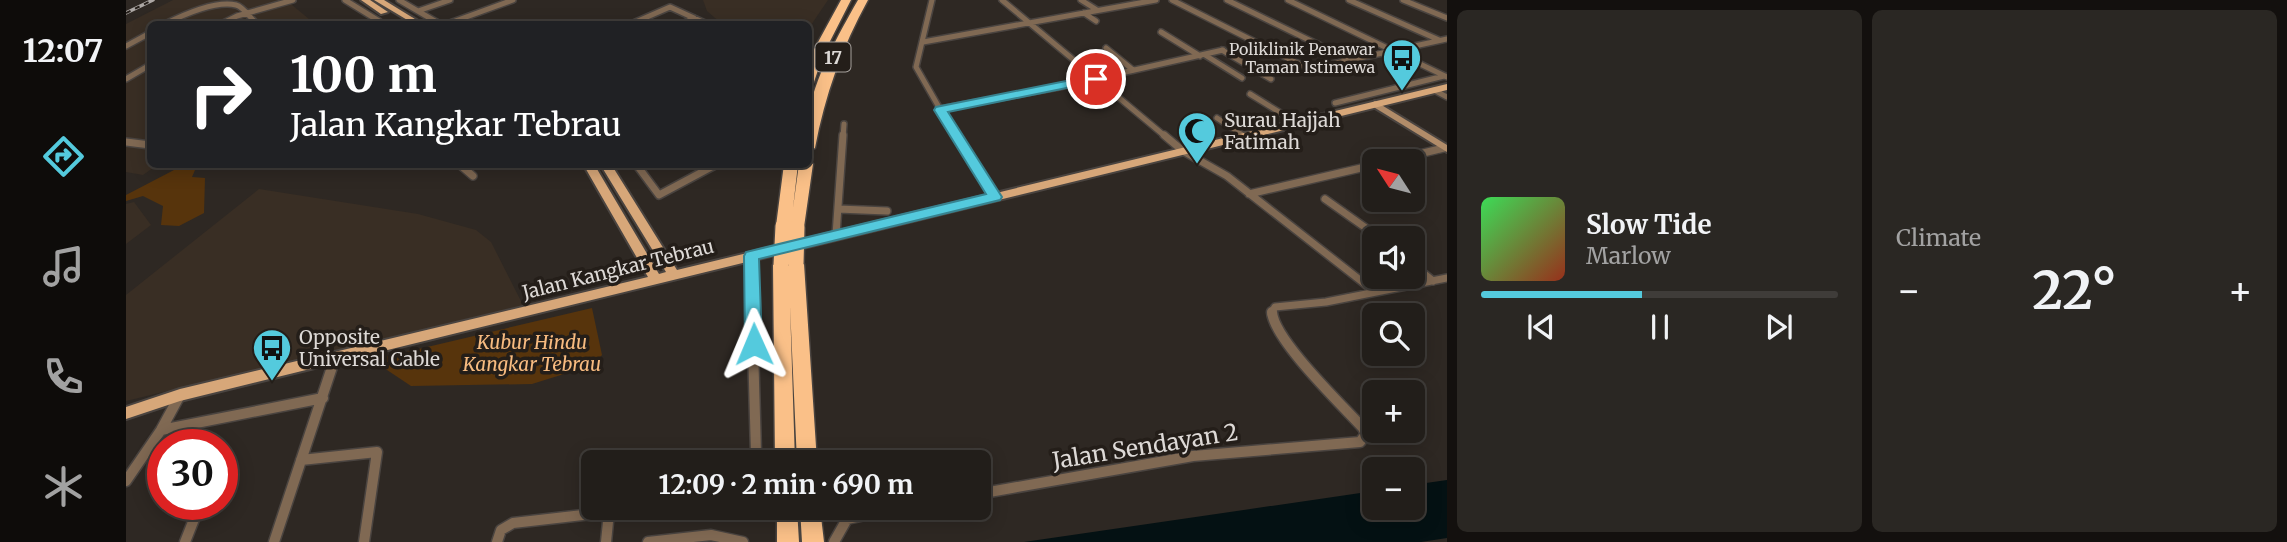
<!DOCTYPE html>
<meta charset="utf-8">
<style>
:root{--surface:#221e1a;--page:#2a2723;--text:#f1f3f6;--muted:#a2a2a2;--line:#3f3c39;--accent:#54cadd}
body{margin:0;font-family:Merriweather,serif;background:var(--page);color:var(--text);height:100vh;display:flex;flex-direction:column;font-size:26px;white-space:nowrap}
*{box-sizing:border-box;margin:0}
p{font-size:23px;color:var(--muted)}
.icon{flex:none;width:38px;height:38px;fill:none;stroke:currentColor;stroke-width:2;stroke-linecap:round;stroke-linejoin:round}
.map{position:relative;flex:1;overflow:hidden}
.details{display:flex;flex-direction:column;gap:10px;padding:10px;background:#13100e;width:840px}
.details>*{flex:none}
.hud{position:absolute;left:21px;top:21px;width:665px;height:147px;border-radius:10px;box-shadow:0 4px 18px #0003,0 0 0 2px var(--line);background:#202124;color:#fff;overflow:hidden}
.needle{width:46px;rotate:306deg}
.tools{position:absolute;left:1236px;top:149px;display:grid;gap:14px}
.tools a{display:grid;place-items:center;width:63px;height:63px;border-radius:10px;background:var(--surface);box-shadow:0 4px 18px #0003,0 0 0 2px var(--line);font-size:35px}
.speed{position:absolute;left:21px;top:429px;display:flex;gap:14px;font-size:35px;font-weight:700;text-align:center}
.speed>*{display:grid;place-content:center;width:91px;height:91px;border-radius:50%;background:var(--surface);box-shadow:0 4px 18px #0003,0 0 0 2px var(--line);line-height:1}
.speed .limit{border:10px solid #d22;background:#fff;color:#111}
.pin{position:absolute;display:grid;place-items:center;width:60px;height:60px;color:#fff;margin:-30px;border:4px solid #fff;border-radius:50%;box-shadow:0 2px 7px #0007}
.me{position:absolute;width:77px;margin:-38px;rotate:359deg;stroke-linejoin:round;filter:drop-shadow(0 0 5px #0008)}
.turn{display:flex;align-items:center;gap:24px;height:147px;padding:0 28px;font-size:32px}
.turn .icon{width:91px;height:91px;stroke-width:2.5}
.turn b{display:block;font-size:49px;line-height:60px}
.big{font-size:52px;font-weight:700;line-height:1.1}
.details .tile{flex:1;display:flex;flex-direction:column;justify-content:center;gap:10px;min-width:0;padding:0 24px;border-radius:10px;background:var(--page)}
.song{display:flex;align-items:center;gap:21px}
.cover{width:84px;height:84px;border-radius:10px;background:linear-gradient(135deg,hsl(130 70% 55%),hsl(10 70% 35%))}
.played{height:7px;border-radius:4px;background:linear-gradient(90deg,var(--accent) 45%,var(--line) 45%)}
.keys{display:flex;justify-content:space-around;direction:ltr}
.heat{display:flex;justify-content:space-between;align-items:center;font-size:38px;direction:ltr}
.details .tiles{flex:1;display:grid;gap:10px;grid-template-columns:repeat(2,1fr)}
.trip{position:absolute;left:455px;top:450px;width:410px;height:70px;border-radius:10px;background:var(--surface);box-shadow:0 4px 18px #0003,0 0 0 2px var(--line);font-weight:700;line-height:70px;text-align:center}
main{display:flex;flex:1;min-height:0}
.menu{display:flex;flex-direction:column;width:126px;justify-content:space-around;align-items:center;background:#0e0c0a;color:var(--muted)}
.menu .icon{width:49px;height:49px}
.menu .selected{color:var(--accent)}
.menu b{font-size:32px;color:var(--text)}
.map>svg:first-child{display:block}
</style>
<main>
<nav class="menu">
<b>12:07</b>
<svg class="icon selected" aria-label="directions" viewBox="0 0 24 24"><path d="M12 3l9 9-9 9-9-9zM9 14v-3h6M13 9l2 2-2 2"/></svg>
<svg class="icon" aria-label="music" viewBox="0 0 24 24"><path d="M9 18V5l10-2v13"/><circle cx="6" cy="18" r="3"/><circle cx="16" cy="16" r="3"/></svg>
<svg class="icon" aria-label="phone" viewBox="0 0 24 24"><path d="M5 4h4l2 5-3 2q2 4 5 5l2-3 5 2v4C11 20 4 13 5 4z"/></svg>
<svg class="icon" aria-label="climate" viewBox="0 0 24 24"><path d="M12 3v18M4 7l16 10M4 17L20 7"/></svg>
</nav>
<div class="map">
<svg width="1321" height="542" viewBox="0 0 1321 542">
<rect width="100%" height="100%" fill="#2e2823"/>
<path fill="#392e24" d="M 47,0 L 160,0 L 189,24 L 24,24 L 24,164 L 31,165 L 17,175 L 0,172 L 0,24 Z
M 577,0 L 702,0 L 683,28 L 682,24 L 596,24 L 581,11 Z
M 133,189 L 292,214 L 350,230 L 365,242 L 397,305 L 0,401 L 0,295 Z
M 8,202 L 25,225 L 0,244 L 0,204 Z"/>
<path fill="#57340c" d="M 48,170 L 69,170 L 66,177 L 79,178 L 78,213 L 53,226 L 35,225 L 37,206 L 17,196 L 0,201 L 0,195 Z
M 466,308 L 476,355 L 467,365 L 406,384 L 285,386 L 246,360 Z"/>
<path fill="#041113" d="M 1321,480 L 1321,538 L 1295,542 L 898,542 L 1248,491 L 1248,508 L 1286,508 L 1286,485 Z"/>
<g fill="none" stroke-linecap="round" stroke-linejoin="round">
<g stroke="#4a4440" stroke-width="8">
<path id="street-far2" d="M 219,0 L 253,21
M 273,0 L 314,24
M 806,0 L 790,67 L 830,137
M 876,0 L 1040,137
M 955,0 L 971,10
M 1046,0 L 1183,69 L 1321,39
M 1101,0 L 1224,60
M 1162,0 L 1321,77
M 1223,0 L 1313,40
M 1277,0 L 1321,18
M 292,11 L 324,0
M 958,13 L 970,21
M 39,24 C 57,15 89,0 110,5 C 118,7 125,19 131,24
M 95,24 L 111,16 L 167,0
M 275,24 L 286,20
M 321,24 L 387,0
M 505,24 L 544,7 L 581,24
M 556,24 L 568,18
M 1035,32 L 1074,56
M 797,42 L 1030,0
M 0,46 L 24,33
M 980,48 L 1007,70
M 1096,50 L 1145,79
M 1079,55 L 1116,78
M 0,79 L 24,65
M 1308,90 L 1321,97
M 1124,94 L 1171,123
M 1209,103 L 1318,76
M 814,109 L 933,87 L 1097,50
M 1091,118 L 1118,136
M 717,137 L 718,124"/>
</g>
<g stroke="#4a4440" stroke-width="10">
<path id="street-far1" d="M 829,135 L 868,197
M 1038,135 L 1057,151 L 1101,176 L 1248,291
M 0,142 L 24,145
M 1264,161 L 1318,148
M 333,164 L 347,176
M 510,164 L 533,195 L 591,164
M 1123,194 L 1248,165
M 1199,199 L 1254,238
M 712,209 L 761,211
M 710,235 L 717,135
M 625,256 L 626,314
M 1286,264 L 1307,281
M 1145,314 L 1149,307 L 1200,302 L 1321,278"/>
</g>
<g stroke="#4a4440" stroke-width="13">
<path id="street" d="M 626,312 L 630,453
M 35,430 L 197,398
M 175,460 L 251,452 L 238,542
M 0,481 L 35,430 L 54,395
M 852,494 L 1067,456 L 1234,442 L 1240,434 L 1237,428 C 1216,405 1148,340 1146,312
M 59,542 L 74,504
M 148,542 L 209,358
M 371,542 L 375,530 L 387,523 L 483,512 L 480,542
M 522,542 L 585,535 L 617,542
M 708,542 L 721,519 L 771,508"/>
</g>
<g stroke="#4a4440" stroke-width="4">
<path id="secondary" d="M 1249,101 L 1321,145 L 1321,152 L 1246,106 L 1244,104 Z"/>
</g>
<g stroke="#4a4440" stroke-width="4">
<path id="primary" d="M 235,0 L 244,0 L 262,12 L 255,14 Z
M 248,0 L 258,0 L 297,24 L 288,24 Z
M 1321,84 L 1321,90 L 54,401 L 0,419 L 0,407 L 54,389 L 522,277 L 457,164 L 468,164 L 533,274 L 540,272 L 474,164 L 485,164 L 551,270 Z"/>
</g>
<g stroke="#4a4440" stroke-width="3">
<path id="highway" d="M 715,0 L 725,0 L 697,55 L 688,82 L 682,85 L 682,64 L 685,55 Z
M 732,0 L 742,0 C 716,47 699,95 689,148 L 682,152 C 682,141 681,129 682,118 C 687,80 713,33 732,0 Z
M 682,161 L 687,164 L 678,227 L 671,232 L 664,227 L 657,231 L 652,229 L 650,226 L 658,164 L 672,164 L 667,208 L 673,164 L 682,164 Z
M 670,259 L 678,264 L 691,462 L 671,462 L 664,306 L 669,462 L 649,462 L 647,265 L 655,260 L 662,264 Z
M 651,508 L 671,508 L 673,542 L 651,542 Z
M 674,508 L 694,508 L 698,542 L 676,542 Z"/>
</g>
<use href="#street-far2" stroke="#806953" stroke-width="5"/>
<use href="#street-far1" stroke="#806953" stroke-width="7"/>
<use href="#street" stroke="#806953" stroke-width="10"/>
<use href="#secondary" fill="#b18c69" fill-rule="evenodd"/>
<use href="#primary" fill="#d7a779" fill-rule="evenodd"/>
<use href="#highway" fill="#fac088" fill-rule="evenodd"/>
<g stroke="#aca7a4" stroke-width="3.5">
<path id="rail" d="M 0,13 L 27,0"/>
</g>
<use href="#rail" stroke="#241e19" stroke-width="2" stroke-dasharray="5" stroke-linecap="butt"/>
<g stroke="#4a4440" stroke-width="18" stroke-linecap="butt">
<path id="highway-bridge" d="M 670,264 L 671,227
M 655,265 L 657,226"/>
</g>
<use href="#highway-bridge" stroke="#fac088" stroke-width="15"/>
</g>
<path fill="#54cadd" stroke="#378390" stroke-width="2" d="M 970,75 L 975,76 L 975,81 L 822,112 L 876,197 L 874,200 L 633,259 L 636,344 L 634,349 L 621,349 L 619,344 L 618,256 L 620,252 L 860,194 L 808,110 L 810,107 Z"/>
<defs>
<g id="bus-pin" transform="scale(2.0125)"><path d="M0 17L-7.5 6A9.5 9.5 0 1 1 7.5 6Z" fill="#54cadd" stroke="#241e19"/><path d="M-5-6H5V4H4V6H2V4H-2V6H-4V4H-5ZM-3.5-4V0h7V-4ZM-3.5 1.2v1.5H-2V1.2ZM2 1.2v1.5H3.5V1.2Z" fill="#111"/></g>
<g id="mosque-pin" transform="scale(2.0125)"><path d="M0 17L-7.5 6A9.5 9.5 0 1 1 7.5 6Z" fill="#54cadd" stroke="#241e19"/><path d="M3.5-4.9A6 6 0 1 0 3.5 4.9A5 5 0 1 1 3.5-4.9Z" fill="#111"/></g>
</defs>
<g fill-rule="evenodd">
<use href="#bus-pin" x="1276" y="58"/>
<use href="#mosque-pin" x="1071" y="131"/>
<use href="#bus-pin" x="146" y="348"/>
</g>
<g text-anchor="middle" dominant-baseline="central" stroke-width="7" stroke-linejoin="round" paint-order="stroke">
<g font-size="16" fill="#ddd9d6" stroke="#241e19" text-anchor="end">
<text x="1249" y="49">Poliklinik Penawar<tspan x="1249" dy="18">Taman Istimewa</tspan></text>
</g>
<rect fill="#241e19" stroke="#a6a19d" stroke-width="2" x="689.5" y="42.5" width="35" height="29" rx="5"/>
<g font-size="18" font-weight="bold" fill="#ddd9d6">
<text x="707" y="57">17</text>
</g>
<g font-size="19" fill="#ddd9d6" stroke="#241e19" text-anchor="start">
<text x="1098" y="120">Surau Hajjah<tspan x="1098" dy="22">Fatimah</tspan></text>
<text x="173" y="337">Opposite<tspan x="173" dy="22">Universal Cable</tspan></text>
</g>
<g font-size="19" fill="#ddd9d6" stroke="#241e19">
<text transform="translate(492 269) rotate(-14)">Jalan Kangkar Tebrau</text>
</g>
<g font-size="19" font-style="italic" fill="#f7bb80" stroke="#241e19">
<text x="406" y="342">Kubur Hindu<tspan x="406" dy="22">Kangkar Tebrau</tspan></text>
</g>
<g font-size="23" fill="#ddd9d6" stroke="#241e19">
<text transform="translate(1019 446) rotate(-9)">Jalan Sendayan 2</text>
</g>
</g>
</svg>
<div class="tools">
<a><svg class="needle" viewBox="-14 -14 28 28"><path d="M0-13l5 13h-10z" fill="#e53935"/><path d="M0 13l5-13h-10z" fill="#a2a2a2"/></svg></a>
<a><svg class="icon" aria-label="sound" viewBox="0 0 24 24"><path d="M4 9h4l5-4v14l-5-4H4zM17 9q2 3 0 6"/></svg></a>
<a><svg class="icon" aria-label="search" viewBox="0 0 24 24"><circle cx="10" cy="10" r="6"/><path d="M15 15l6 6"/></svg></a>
<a>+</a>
<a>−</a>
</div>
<div class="speed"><div class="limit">30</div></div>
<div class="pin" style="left:970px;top:79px;background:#d93025"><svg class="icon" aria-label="arrive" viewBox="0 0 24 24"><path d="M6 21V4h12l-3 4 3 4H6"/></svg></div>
<svg class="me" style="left:628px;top:344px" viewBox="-20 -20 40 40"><path d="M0-17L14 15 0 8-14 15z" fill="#54cadd" stroke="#fff" stroke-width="4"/></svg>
<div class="trip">12:09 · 2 min · 690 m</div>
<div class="hud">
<div class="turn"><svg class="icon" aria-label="right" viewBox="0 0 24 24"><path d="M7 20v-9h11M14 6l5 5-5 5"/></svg><div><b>100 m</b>Jalan Kangkar Tebrau</div></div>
</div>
</div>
<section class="details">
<div class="tiles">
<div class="tile">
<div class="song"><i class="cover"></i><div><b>Slow Tide</b><p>Marlow</p></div></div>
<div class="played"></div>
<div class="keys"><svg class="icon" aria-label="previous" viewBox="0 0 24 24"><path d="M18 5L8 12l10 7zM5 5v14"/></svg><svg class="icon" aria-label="pause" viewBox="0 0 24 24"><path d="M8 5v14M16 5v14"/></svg><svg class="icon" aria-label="next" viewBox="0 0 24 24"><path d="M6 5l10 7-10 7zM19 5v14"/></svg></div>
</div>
<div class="tile"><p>Climate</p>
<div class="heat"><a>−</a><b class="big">22°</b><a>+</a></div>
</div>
</div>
</section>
</main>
